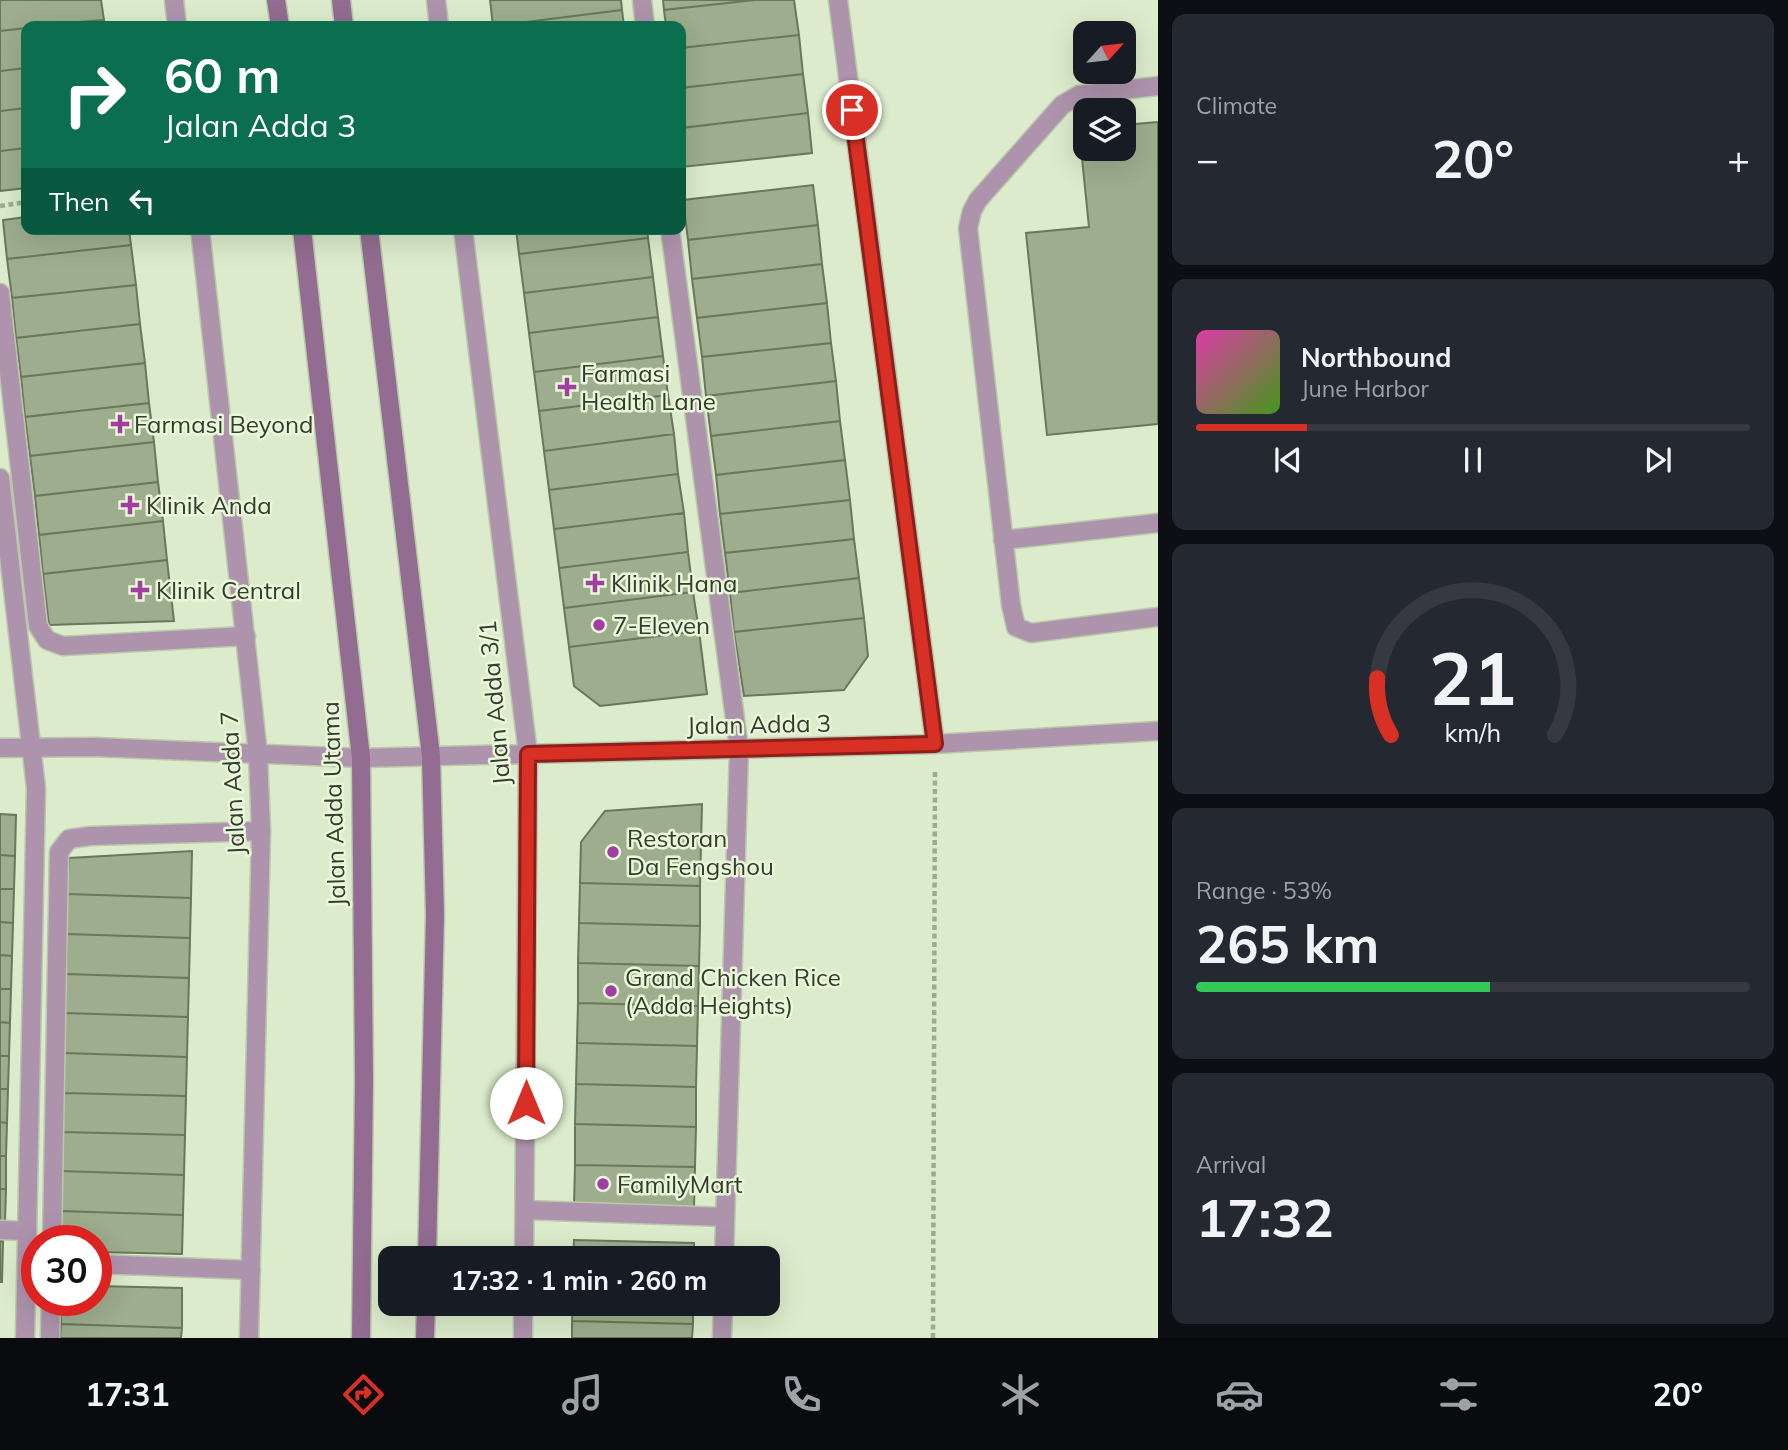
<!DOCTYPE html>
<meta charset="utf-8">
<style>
:root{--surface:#171b24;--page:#242831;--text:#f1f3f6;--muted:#9ea1a6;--line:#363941;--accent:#d93025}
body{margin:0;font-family:Mulish,sans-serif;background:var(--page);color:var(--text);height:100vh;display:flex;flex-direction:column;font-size:26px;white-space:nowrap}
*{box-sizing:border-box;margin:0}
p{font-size:23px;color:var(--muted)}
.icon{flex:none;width:38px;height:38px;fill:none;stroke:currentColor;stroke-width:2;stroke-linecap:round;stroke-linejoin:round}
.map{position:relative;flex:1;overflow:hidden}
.details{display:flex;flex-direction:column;gap:14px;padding:14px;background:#0d0f14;width:630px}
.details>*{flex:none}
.hud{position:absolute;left:21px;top:21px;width:665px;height:214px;border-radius:14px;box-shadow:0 7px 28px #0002;background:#0b6e4f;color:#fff;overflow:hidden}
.needle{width:46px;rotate:63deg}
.fabs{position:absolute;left:1073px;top:21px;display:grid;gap:14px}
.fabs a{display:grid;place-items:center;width:63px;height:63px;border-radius:14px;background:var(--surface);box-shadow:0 7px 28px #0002;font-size:35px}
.speed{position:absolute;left:21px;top:1225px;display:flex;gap:14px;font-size:35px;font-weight:700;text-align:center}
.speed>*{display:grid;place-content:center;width:91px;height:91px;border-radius:50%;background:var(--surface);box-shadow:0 7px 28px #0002;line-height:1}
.speed .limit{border:10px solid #d22;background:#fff;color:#111}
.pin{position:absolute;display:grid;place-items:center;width:60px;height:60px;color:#fff;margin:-30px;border:4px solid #fff;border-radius:50%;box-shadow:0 2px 7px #0007}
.me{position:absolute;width:77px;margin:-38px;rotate:0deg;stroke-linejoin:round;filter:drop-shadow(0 0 5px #0008)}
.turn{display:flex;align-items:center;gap:24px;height:147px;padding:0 28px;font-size:32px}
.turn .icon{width:91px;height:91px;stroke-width:2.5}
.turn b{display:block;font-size:49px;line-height:60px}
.then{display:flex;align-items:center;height:66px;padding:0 28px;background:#0003;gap:14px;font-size:26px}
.big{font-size:52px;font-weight:700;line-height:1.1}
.details .widget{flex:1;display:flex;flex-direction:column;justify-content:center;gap:10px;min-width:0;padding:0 24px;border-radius:14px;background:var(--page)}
.details .dial{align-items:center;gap:0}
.dial svg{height:182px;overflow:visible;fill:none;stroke:var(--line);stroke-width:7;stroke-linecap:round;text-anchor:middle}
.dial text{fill:var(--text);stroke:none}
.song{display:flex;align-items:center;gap:21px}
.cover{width:84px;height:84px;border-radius:10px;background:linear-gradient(135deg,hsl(320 70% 55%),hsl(100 70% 35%))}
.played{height:7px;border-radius:4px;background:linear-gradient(90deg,var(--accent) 20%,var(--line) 20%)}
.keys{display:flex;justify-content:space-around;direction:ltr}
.heat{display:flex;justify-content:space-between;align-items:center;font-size:38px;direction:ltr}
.charge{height:10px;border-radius:5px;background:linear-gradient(90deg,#34c759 53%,var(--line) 0)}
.trip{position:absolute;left:378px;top:1246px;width:402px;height:70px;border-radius:14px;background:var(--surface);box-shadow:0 7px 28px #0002;font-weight:700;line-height:70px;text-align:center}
.dock{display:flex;height:112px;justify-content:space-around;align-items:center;background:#090b0e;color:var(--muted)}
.dock .icon{width:49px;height:49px}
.dock .current{color:var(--accent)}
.dock b{font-size:32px;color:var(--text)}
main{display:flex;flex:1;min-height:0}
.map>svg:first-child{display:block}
</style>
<main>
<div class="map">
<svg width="1158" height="1338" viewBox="0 0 1158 1338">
<rect width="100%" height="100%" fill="#dbebcb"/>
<path fill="#9ead8e" stroke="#69775a" stroke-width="2" d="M 0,0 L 101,0 L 104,20 L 26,26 L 26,28 L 0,31 Z
M 490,0 L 621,0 L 622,10 L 493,26 Z
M 663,0 L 755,0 L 664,10 Z
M 755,0 L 794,0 L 799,35 L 681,48 L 681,26 L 666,26 L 664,10 Z
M 622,10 L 624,26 L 493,26 Z
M 104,20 L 105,26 L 46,26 Z
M 26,28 L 26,68 L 0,71 L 0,31 Z
M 799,35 L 803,74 L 681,88 L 681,48 Z
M 26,68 L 26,108 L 0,111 L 0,71 Z
M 803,74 L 808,113 L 681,128 L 681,88 Z
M 26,108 L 26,148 L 0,151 L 0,111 Z
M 808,113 L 812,153 L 682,167 L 681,128 Z
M 1158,122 L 1158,424 L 1047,435 L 1026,233 L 1089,227 L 1079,129 L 1085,129 L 1085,149 L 1124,149 L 1124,125 Z
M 26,148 L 26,188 L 0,191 L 0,151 Z
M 813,185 L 818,225 L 688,240 L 683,200 Z
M 26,217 L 26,229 L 129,229 L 131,245 L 7,259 L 3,220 Z
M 818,225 L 822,264 L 692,279 L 688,240 Z
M 516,229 L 647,229 L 648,238 L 519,254 Z
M 648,238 L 653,277 L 524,293 L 519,254 Z
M 131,245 L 136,285 L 12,298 L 7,259 Z
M 822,264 L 827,303 L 697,318 L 692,279 Z
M 653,277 L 658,317 L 529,333 L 524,293 Z
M 136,285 L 140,324 L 16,338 L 12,298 Z
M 827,303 L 831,343 L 702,357 L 697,318 Z
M 658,317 L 663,356 L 534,372 L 529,333 Z
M 140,324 L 145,363 L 21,377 L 16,338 Z
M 831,343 L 836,381 L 706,396 L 702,357 Z
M 663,356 L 668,395 L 539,411 L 534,372 Z
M 145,363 L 149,403 L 25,417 L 21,377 Z
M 836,381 L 840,421 L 711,436 L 706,396 Z
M 668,395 L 674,434 L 544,451 L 539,411 Z
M 149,403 L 154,442 L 30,456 L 25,417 Z
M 840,421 L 845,460 L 716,475 L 711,436 Z
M 674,434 L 678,474 L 549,490 L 544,451 Z
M 154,442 L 158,482 L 35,496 L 30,456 Z
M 845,460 L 850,500 L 720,514 L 716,475 Z
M 678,474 L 684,513 L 554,529 L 549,490 Z
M 158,482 L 163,521 L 39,535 L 35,496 Z
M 850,500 L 854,539 L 725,553 L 720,514 Z
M 684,513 L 688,552 L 559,568 L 554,529 Z
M 163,521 L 167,560 L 43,574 L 39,535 Z
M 854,539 L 859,578 L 730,593 L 725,553 Z
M 688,552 L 693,592 L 564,608 L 559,568 Z
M 167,560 L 174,621 L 49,625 L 43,574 Z
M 859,578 L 864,618 L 734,632 L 730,593 Z
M 693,592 L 699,631 L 569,647 L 564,608 Z
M 864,618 L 868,656 L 844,690 L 744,696 L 734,632 Z
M 699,631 L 707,694 L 600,706 L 574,686 L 569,647 Z
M 702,804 L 700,886 L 580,883 L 581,842 L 605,811 Z
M 0,814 L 16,815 L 15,856 L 0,855 Z
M 192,851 L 191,898 L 67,894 L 69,858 Z
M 0,855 L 15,856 L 14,889 L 0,889 Z
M 580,883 L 700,886 L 700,926 L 579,923 Z
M 0,889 L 14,889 L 13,923 L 0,922 Z
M 67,894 L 191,898 L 190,938 L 67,934 Z
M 0,922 L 13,923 L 12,956 L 0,955 Z
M 579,923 L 700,926 L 699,966 L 578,963 Z
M 67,934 L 190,938 L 189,978 L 66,974 Z
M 0,955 L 12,956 L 11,989 L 0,989 Z
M 578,963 L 699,966 L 698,1006 L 578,1003 Z
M 66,974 L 189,978 L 188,1017 L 65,1013 Z
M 0,989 L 11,989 L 10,1023 L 0,1022 Z
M 578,1003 L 698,1006 L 697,1046 L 577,1043 Z
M 65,1013 L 188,1017 L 187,1057 L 64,1053 Z
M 0,1022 L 10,1023 L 9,1056 L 0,1056 Z
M 577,1043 L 697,1046 L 696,1087 L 576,1084 Z
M 64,1053 L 187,1057 L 186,1096 L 63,1093 Z
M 0,1056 L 9,1056 L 8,1089 L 0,1089 Z
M 576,1084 L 696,1087 L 696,1127 L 575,1124 Z
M 0,1089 L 8,1089 L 7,1123 L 0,1122 Z
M 63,1093 L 186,1096 L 185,1135 L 62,1132 Z
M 0,1122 L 7,1123 L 6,1156 L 0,1156 Z
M 575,1124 L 696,1127 L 695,1167 L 575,1165 Z
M 62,1132 L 185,1135 L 184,1175 L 60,1171 Z
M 0,1156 L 6,1156 L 6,1189 L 0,1189 Z
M 575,1165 L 695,1167 L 694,1208 L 574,1205 Z
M 60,1171 L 184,1175 L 183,1215 L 60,1211 Z
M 0,1189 L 6,1189 L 5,1222 L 0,1222 Z
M 60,1211 L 183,1215 L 182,1254 L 96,1252 L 96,1241 L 59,1241 Z
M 574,1240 L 694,1243 L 694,1258 L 573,1258 Z
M 0,1241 L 3,1241 L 2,1282 L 0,1282 Z
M 96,1286 L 182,1288 L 182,1328 L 61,1324 L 61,1300 L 96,1300 Z
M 573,1304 L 693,1304 L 693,1324 L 572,1321 Z
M 572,1321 L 693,1324 L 692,1338 L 572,1338 Z
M 61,1324 L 182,1328 L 181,1338 L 60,1338 Z"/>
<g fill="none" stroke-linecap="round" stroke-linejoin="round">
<g stroke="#bac8ac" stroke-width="21">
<path id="lane" d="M 642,0 L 645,26
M 1158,86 L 1079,95 L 1062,105 L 978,200 L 972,211 L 968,228 L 1011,605 L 1016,627 L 1031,633 L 1158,617
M 670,229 L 739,749 L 724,1258
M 0,293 L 38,626 L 47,640 L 63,646 L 246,636
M 0,478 L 36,788 L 25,1338
M 1003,540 L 1158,523
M 525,1210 L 725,1217
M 0,1230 L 27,1231
M 52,1241 L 59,852 L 69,839 L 90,836 L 261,831
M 96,1264 L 251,1270
M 50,1338 L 51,1300
M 722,1338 L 723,1304"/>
</g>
<g stroke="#bac8ac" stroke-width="21">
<path id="street" d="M 174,0 L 177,26
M 436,0 L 439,26
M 838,0 L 935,744
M 200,229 L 258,754 L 261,831 L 249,1338
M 463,229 L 528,754 L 524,1258
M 0,748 L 94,747 L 361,758 L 935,744 L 1158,731
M 523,1338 L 523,1304"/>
</g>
<g stroke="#bac8ac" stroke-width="21">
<path id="secondary" d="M 276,0 L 280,26
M 341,0 L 344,26
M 302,229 L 361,758 L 364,1080 L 361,1338
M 369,229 L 431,756 L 435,915 L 427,1258
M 425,1338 L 426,1304"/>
</g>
<path stroke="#9eaa92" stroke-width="4.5" stroke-dasharray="5 3.5" stroke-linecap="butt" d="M 0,206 L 26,202
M 933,1338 L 935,769"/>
<use href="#lane" stroke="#ae93ad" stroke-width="18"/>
<use href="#street" stroke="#ae93ad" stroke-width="18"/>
<use href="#secondary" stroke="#936c91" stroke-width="18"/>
</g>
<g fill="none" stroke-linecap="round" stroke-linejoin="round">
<g stroke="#8d1f18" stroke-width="18">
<path id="route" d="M 526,1103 L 528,754 L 935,744 L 852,110"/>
</g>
<use href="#route" stroke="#d93025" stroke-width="12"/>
</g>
<g fill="#a23da1" stroke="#e8f8d8" stroke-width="2.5">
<path d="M563.5 376.5h7v7h7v7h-7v7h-7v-7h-7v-7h7z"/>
<path d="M116.5 413.5h7v7h7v7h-7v7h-7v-7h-7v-7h7z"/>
<path d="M126.5 494.5h7v7h7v7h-7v7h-7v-7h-7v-7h7z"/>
<path d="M591.5 572.5h7v7h7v7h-7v7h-7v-7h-7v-7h7z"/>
<path d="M136.5 579.5h7v7h7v7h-7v7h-7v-7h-7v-7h7z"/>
<circle cx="599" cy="625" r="7"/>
<circle cx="613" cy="852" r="7"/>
<circle cx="611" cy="991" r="7"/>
<circle cx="603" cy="1184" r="7"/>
</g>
<g text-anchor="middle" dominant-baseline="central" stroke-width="5" stroke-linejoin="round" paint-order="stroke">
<g font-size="24" fill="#353b2f" stroke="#e8f8d8" text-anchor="start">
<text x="581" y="373">Farmasi<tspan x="581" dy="28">Health Lane</tspan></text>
<text x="134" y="424">Farmasi Beyond</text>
<text x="146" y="505">Klinik Anda</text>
<text x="611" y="583">Klinik Hana</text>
<text x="156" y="590">Klinik Central</text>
<text x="613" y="625">7-Eleven</text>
<text x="627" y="838">Restoran<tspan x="627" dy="28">Da Fengshou</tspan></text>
<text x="625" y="977">Grand Chicken Rice<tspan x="625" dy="28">(Adda Heights)</tspan></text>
<text x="617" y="1184">FamilyMart</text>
</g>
<g font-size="24" fill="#353b2f" stroke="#e8f8d8">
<text transform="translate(494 703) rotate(-95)">Jalan Adda 3/1</text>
<text transform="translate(759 724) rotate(-1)">Jalan Adda 3</text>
<text transform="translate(232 783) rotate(-93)">Jalan Adda 7</text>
<text transform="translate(333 804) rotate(-92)">Jalan Adda Utama</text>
</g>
</g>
</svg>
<div class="fabs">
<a><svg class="needle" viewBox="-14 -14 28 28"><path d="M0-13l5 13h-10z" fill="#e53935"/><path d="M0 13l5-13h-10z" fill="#9ea1a6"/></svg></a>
<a><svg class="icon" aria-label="layers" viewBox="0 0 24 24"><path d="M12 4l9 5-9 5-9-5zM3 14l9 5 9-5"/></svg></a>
</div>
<div class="speed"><div class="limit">30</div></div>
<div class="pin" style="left:852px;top:110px;background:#d93025"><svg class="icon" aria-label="arrive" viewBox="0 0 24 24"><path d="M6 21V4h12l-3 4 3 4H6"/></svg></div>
<svg class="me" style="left:526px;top:1103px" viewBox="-20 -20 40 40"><circle r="19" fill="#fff"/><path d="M0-13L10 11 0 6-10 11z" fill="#d93025"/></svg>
<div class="trip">17:32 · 1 min · 260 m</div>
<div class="hud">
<div class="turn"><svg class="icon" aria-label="right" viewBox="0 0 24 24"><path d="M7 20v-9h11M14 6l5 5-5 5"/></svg><div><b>60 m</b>Jalan Adda 3</div></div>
<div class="then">Then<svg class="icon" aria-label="left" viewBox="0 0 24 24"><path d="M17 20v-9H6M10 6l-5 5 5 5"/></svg></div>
</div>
</div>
<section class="details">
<div class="widget"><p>Climate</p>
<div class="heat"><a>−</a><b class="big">20°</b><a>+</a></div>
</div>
<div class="widget">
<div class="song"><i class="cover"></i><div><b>Northbound</b><p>June Harbor</p></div></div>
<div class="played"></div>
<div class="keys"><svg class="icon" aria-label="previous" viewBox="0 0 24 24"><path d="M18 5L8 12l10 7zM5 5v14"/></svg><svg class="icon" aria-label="pause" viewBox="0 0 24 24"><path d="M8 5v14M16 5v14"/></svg><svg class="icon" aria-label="next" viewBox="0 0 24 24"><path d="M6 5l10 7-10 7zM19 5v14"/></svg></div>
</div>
<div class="widget dial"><svg viewBox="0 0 100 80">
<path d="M14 69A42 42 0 1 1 86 69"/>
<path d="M14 69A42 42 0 0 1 8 44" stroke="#d93025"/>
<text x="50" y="56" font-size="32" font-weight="700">21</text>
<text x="50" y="72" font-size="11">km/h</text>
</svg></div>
<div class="widget"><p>Range · 53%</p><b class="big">265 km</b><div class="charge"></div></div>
<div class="widget"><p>Arrival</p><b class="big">17:32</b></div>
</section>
</main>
<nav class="dock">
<b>17:31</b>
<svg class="icon current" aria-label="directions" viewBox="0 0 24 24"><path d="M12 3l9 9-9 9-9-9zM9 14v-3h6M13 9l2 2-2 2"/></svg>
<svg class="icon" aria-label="music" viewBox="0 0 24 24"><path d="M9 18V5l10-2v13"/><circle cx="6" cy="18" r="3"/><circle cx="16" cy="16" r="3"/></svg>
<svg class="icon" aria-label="phone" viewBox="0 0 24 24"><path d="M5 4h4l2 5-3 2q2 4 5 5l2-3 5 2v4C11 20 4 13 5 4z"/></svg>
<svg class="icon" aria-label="climate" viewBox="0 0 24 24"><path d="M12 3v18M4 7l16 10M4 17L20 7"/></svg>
<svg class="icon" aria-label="car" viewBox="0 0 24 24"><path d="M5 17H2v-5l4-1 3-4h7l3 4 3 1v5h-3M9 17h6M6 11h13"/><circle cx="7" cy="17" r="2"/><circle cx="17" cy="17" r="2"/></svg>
<svg class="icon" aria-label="filters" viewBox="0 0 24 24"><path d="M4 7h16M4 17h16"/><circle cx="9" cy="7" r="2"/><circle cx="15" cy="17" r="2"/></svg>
<b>20°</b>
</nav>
